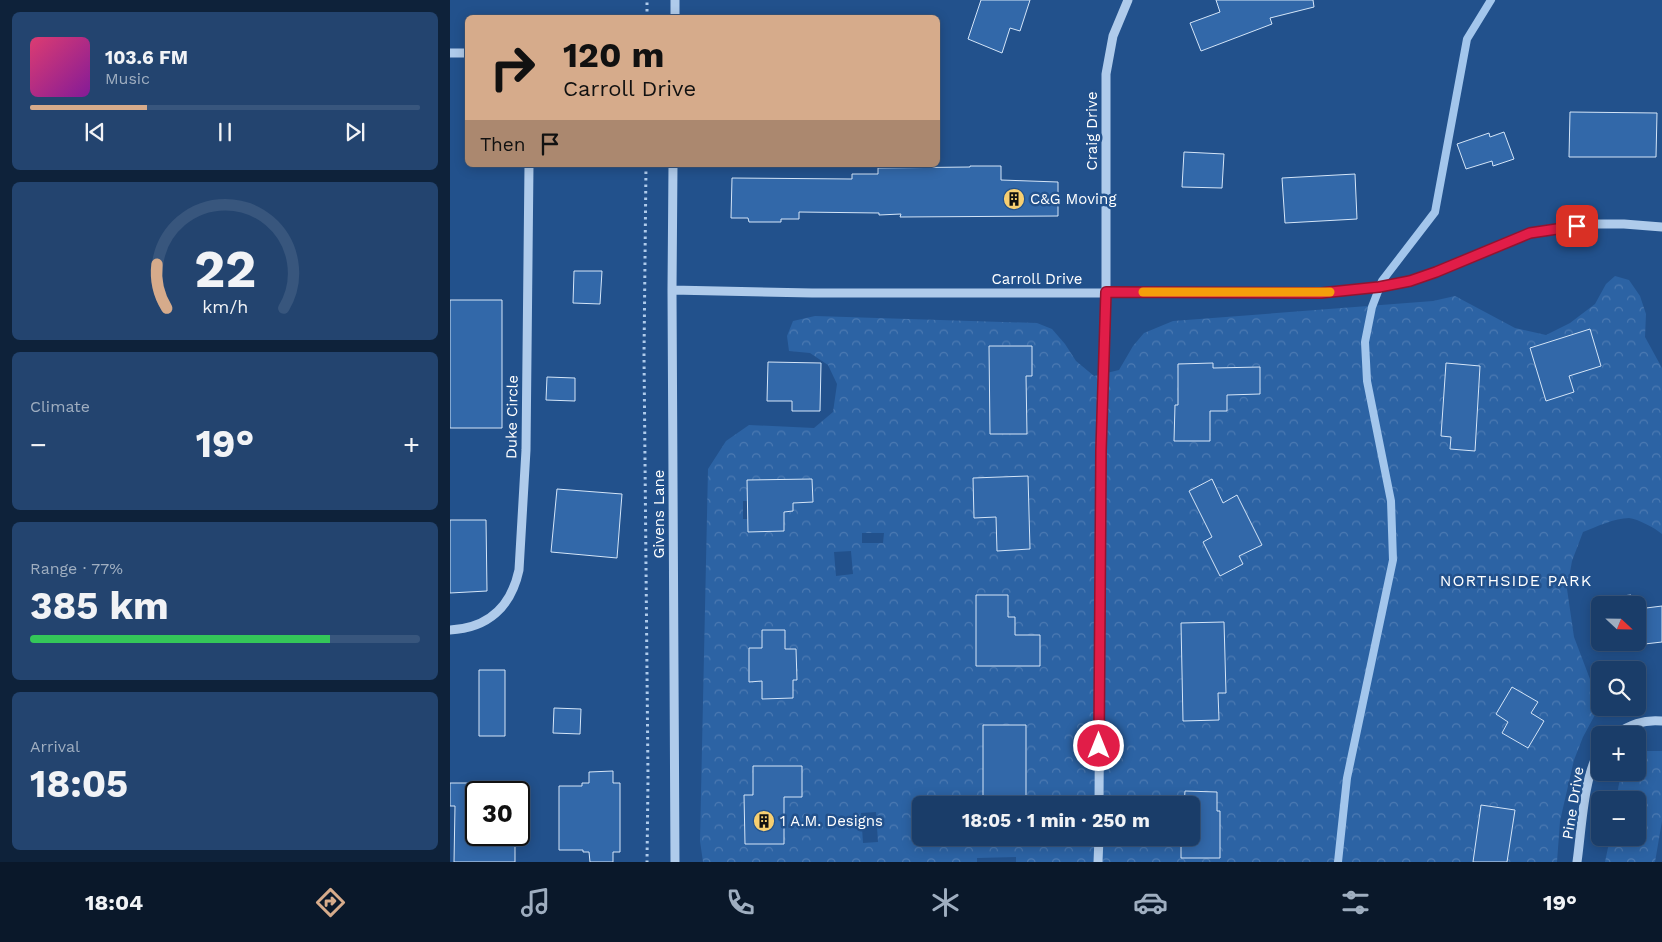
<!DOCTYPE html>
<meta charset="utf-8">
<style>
:root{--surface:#1a3d69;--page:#23446f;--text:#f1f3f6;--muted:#9faec0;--line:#38567d;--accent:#d6ab8b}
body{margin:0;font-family:"Work Sans",sans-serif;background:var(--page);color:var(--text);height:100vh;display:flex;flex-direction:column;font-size:19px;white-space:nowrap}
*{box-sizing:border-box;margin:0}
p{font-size:16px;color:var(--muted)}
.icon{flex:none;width:28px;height:28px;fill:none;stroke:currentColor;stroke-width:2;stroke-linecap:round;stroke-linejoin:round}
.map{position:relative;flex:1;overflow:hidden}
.details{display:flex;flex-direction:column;gap:12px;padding:12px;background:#0e223a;width:450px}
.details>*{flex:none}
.hud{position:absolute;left:15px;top:15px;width:475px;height:152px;border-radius:8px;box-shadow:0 2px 12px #0003,0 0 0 1px var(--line);background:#d6ab8b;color:#111;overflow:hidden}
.needle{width:32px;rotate:112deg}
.controls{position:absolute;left:1141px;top:596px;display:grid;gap:10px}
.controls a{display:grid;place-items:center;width:55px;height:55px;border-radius:8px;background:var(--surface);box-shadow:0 2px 12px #0003,0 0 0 1px var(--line);font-size:25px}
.speed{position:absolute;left:15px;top:781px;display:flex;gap:10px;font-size:25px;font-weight:700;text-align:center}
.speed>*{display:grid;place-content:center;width:65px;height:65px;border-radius:50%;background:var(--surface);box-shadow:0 2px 12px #0003,0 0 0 1px var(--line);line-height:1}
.speed .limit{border:2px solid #111;border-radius:8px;background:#fff;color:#111}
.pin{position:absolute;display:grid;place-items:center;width:42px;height:42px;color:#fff;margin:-21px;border-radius:10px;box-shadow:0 2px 8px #0006}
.me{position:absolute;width:55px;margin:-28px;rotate:0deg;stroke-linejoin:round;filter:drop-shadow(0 0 4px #0008)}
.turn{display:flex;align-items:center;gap:18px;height:105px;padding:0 15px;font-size:22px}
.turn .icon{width:65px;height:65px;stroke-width:2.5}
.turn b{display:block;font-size:35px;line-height:42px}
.then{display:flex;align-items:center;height:48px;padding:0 15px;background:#0003;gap:10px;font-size:19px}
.big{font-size:38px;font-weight:700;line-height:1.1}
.details .widget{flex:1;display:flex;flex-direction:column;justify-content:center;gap:8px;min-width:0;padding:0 18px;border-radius:8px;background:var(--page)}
.details .dial{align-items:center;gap:0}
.dial svg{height:130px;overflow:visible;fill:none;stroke:var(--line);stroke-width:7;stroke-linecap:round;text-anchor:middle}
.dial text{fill:var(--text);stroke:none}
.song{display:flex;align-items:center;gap:15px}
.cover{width:60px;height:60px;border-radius:8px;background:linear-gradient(135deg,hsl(340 70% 55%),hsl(290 70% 35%))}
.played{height:5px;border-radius:2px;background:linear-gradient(90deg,var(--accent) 30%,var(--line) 30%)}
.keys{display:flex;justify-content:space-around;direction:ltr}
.heat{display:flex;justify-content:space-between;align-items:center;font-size:28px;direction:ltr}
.charge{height:8px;border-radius:4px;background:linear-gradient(90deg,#34c759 77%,var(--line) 0)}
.trip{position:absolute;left:462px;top:796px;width:288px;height:50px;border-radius:8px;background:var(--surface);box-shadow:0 2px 12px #0003,0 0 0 1px var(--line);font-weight:700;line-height:50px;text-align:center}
.tabs{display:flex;height:80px;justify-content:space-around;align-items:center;background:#0a182a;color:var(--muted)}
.tabs .icon{width:35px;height:35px}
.tabs .on{color:var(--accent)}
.tabs b{font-size:22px;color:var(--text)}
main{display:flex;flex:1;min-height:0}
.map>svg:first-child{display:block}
</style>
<main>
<section class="details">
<div class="widget">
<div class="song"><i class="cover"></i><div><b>103.6 FM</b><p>Music</p></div></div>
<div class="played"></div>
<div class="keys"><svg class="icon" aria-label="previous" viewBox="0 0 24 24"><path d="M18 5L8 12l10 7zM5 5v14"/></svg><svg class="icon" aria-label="pause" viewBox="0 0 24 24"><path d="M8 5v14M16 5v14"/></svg><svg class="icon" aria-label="next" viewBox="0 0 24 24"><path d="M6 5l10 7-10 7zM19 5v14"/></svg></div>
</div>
<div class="widget dial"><svg viewBox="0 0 100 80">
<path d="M14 69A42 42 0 1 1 86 69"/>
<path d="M14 69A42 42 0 0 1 8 42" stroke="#d6ab8b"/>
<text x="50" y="56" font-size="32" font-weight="700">22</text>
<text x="50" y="72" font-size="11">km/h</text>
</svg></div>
<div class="widget"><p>Climate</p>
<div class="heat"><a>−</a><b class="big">19°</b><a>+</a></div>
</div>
<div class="widget"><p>Range · 77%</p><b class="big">385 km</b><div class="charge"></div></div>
<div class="widget"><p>Arrival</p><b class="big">18:05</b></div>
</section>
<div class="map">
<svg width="1212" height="862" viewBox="0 0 1212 862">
<defs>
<pattern id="forest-crowns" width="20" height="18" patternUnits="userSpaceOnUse" patternTransform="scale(1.25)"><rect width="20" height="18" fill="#2c63a4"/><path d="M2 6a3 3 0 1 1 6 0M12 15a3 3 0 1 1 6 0" fill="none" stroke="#4c7ab2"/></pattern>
</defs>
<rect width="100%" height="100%" fill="#22518c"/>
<path fill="url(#forest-crowns)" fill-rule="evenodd" d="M 1165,276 L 1179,280 L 1190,296 L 1196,314 L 1195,337 L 1212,368 L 1212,534 C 1205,528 1188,519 1179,518 C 1165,518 1146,527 1133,532 L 1122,561 L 1117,589 L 1124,637 L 1143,687 L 1147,711 L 1133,737 L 1124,760 L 1110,821 L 1107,862 L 1057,862 L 1065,810 L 1031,805 L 1023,862 L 566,862 L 566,857 L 527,858 L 527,862 L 253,862 L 250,841 L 258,469 L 276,441 L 299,425 L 364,428 L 383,412 L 387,384 L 378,365 L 360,353 L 339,351 L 337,336 L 343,321 L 365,316 L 587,323 L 602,329 L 615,344 L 626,361 L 644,376 L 669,370 L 683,346 L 694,333 L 723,321 L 983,301 L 1005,296 L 1065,328 L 1096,335 L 1120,323 L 1145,304 L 1156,284 ZM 1140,330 L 1119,376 L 1124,392 L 1096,401 L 1080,348 ZM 539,346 L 582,346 L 582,375 L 576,376 L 577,433 L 540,434 ZM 763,363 L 763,377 L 776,377 L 777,411 L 760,411 L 760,441 L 725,441 L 725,406 L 728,405 L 728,364 ZM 996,364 L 1030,366 L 1025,451 L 1000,449 L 1001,437 L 991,436 ZM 791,367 L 810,367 L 810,394 L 792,394 ZM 578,476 L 580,549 L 547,550 L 546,517 L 524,517 L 523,478 ZM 362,479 L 363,502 L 343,503 L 343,511 L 334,512 L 334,531 L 299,532 L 299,519 L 293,519 L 293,501 L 298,501 L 298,480 ZM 761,479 L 773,503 L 787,496 L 812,545 L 789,556 L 793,564 L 770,576 L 753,542 L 766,535 L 751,515 L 739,491 ZM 412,533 L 434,533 L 433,543 L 412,543 ZM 401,551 L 403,574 L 386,576 L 384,552 ZM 526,595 L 558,595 L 558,617 L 565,617 L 565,635 L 526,666 ZM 774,622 L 776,693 L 768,693 L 769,720 L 731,623 ZM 312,630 L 334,630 L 335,649 L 346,649 L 347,680 L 343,680 L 343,698 L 312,699 L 312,681 L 299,681 L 299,649 L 312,648 ZM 1062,687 L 1087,702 L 1081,713 L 1094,721 L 1077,748 L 1052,733 L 1058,722 L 1046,714 ZM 576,726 L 576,805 L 734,805 L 735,791 L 767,792 L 767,811 L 770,811 L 770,858 L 731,858 L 731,838 L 471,838 L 471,805 L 540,805 L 540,798 L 534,799 ZM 303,766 L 352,766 L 352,797 L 334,797 L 333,844 L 295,844 L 294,796 L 303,795 ZM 426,812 L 428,842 L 413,843 L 411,813 Z
M 1188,751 L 1212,751 L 1212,821 L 1205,862 L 1155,862 L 1160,838 L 1188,838 L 1188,800 L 1166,800 L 1171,773 L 1188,772 Z"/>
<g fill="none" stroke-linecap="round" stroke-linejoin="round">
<path stroke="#a3c6ec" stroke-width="8" d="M 888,862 L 897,778 L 943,560 L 941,501 L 917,381 L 915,342 L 922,307 L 932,281 L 985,212 L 1017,39 L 1041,0"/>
</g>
<path fill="#3268a9" stroke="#d4e5f8" d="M 531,0 L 580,0 L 570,31 L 560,28 L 552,53 L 518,39 Z
M 766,0 L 863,0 L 864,7 L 820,18 L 822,24 L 751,51 L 740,23 L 770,12 Z
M 1120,112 L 1207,113 L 1206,157 L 1119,157 Z
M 1054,132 L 1064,159 L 1043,166 L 1042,161 L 1016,169 L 1007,144 L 1039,133 L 1040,137 Z
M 734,152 L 774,154 L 772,188 L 732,187 Z
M 520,166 L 551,166 L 551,180 L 608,182 L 608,216 L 450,217 L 451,214 L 429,215 L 429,213 L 349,212 L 349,219 L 331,219 L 331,222 L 299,222 L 298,218 L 281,218 L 282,178 L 402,179 L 402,174 L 428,174 L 428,168 L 520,167 Z
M 905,174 L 907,219 L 835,223 L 832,178 Z
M 124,271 L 152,271 L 150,304 L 123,303 Z
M 0,300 L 52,300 L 52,428 L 0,428 Z
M 1140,329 L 1151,366 L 1119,376 L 1124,392 L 1096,401 L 1080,348 Z
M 539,346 L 582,346 L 582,376 L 576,376 L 577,434 L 540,434 Z
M 318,362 L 371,363 L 370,411 L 342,411 L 342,401 L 317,401 Z
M 763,363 L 763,368 L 810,367 L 810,394 L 777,395 L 777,411 L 760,411 L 760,441 L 724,441 L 725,405 L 728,405 L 728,364 Z
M 996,363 L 1030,366 L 1025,451 L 1000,449 L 1001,437 L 991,436 Z
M 97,377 L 125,378 L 125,401 L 96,400 Z
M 578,476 L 580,549 L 547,551 L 546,517 L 524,518 L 523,478 Z
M 362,479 L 363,502 L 343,503 L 343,511 L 334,512 L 334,531 L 298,532 L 297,480 Z
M 762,479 L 773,503 L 787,495 L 812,545 L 789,556 L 793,564 L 770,576 L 753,542 L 762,537 L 739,491 Z
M 107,489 L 172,494 L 167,558 L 101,552 Z
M 0,520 L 36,520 L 37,591 L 0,593 Z
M 526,595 L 558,595 L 558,617 L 565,617 L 565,635 L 590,635 L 590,666 L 526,666 Z
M 1181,595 L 1183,605 L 1155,605 L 1154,598 Z
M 1212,606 L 1212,642 L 1151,649 L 1146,614 L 1150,614 L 1150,642 L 1188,642 L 1188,609 Z
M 774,622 L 776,693 L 768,693 L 769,720 L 733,721 L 731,623 Z
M 312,630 L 335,630 L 335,649 L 346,649 L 347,680 L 343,680 L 343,698 L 312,699 L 312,681 L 299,682 L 299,648 L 312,648 Z
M 29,670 L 55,670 L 55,736 L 29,736 Z
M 1062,687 L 1088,702 L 1081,713 L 1094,721 L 1078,748 L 1052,733 L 1058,722 L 1046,714 Z
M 104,708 L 131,709 L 130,734 L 103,733 Z
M 533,725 L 576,725 L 576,805 L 540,805 L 540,798 L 533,799 Z
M 303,766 L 352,766 L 352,797 L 334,797 L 334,844 L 295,844 L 294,795 L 303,795 Z
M 163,771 L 163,783 L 170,783 L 170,852 L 163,852 L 163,862 L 140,862 L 139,852 L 133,852 L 133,850 L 109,850 L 109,786 L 132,786 L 132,783 L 139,783 L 139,772 Z
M 0,783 L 26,783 L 26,835 L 65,835 L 65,862 L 4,862 L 5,806 L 0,806 Z
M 735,791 L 767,792 L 767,811 L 770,811 L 770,858 L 731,858 L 731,838 L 741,838 L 741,805 L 734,805 Z
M 1031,805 L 1065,810 L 1057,862 L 1023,862 Z"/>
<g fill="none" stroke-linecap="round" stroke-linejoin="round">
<path stroke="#afcbeb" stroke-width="3" stroke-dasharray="2.5 4" stroke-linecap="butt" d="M 197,18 L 197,0
M 196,165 L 194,355 L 198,778 L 197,862"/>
<path stroke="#afcbeb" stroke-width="9" d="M 225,18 L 225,0
M 0,53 L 18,53
M 223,165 L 222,290 L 225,862
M 222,290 L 362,293 L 871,293 L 929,287 L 960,281 L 986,272 L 1080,233 L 1146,224 L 1174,224 L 1212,227
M 0,630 C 38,628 61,607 69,570 L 76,450 L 79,165
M 1164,735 C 1180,725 1193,719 1212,721
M 649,805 L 651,450 L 656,292 L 656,74 L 663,36 L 678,0
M 648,862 L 649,838
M 1127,862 C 1132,827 1133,779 1150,749"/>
</g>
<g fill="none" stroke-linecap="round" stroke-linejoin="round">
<g stroke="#92132f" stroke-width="12">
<path id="route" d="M 649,746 L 651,450 L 656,292 L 871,293 L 929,287 L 960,281 L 986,272 L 1080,233 L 1127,226"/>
</g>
<use href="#route" stroke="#e11d48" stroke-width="9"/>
<path stroke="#f59e0b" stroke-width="9" d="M 693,292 L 880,292"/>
</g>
<defs>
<g id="building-disc" transform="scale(1.125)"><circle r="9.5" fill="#f7cf71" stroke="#22518c"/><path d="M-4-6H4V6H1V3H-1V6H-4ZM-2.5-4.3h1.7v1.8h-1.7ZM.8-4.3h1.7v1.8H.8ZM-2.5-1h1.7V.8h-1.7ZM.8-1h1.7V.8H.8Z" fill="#111"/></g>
</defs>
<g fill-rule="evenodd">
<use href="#building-disc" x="564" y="199"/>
<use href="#building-disc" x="314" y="821"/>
</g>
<g text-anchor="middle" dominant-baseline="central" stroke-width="5" stroke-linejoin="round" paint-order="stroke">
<g font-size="15" fill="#fff" stroke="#22518c">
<text transform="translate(642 131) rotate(-90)">Craig Drive</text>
<text x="587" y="279">Carroll Drive</text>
<text transform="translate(62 417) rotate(-89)">Duke Circle</text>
<text transform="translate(209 514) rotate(-90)">Givens Lane</text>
<text transform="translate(1123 803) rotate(-81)">Pine Drive</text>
</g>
<g font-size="15" fill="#fff" stroke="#22518c" text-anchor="start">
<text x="580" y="199">C&amp;G Moving</text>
<text x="330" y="821">1 A.M. Designs</text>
</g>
<g font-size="16" letter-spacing="1" fill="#fff" stroke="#22518c">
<text x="1066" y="580">NORTHSIDE PARK</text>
</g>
</g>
</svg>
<div class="controls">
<a><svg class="needle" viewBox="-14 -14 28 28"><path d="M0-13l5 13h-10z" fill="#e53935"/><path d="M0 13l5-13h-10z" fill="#9faec0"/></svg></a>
<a><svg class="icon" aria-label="search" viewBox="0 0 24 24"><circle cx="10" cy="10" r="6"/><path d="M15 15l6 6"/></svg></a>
<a>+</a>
<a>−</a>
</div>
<div class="speed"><div class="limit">30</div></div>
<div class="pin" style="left:1127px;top:226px;background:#d93025"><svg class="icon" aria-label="arrive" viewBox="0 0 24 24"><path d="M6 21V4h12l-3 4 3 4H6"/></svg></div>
<svg class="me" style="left:649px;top:746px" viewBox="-20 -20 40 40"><circle r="17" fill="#e11d48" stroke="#fff" stroke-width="3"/><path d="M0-11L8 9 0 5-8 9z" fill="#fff"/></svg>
<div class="trip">18:05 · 1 min · 250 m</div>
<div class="hud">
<div class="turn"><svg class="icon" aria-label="right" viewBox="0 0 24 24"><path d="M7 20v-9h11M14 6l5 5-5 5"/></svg><div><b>120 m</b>Carroll Drive</div></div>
<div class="then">Then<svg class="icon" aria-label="arrive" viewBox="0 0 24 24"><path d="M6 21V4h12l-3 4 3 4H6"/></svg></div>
</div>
</div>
</main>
<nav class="tabs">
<b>18:04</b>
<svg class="icon on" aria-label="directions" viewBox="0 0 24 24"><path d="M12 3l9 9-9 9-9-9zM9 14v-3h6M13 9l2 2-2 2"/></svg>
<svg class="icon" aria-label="music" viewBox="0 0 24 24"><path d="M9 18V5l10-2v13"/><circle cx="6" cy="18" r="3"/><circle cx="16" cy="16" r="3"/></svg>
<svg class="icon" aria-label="phone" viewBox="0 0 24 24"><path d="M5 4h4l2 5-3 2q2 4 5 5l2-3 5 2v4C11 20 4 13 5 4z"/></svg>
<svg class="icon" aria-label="climate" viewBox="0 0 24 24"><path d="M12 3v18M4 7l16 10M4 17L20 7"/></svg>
<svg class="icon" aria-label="car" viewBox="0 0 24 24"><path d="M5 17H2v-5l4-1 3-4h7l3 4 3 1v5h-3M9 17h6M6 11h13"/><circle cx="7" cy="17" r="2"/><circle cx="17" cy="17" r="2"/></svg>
<svg class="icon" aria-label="filters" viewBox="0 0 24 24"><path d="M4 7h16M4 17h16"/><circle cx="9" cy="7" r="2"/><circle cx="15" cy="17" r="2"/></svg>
<b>19°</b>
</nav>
